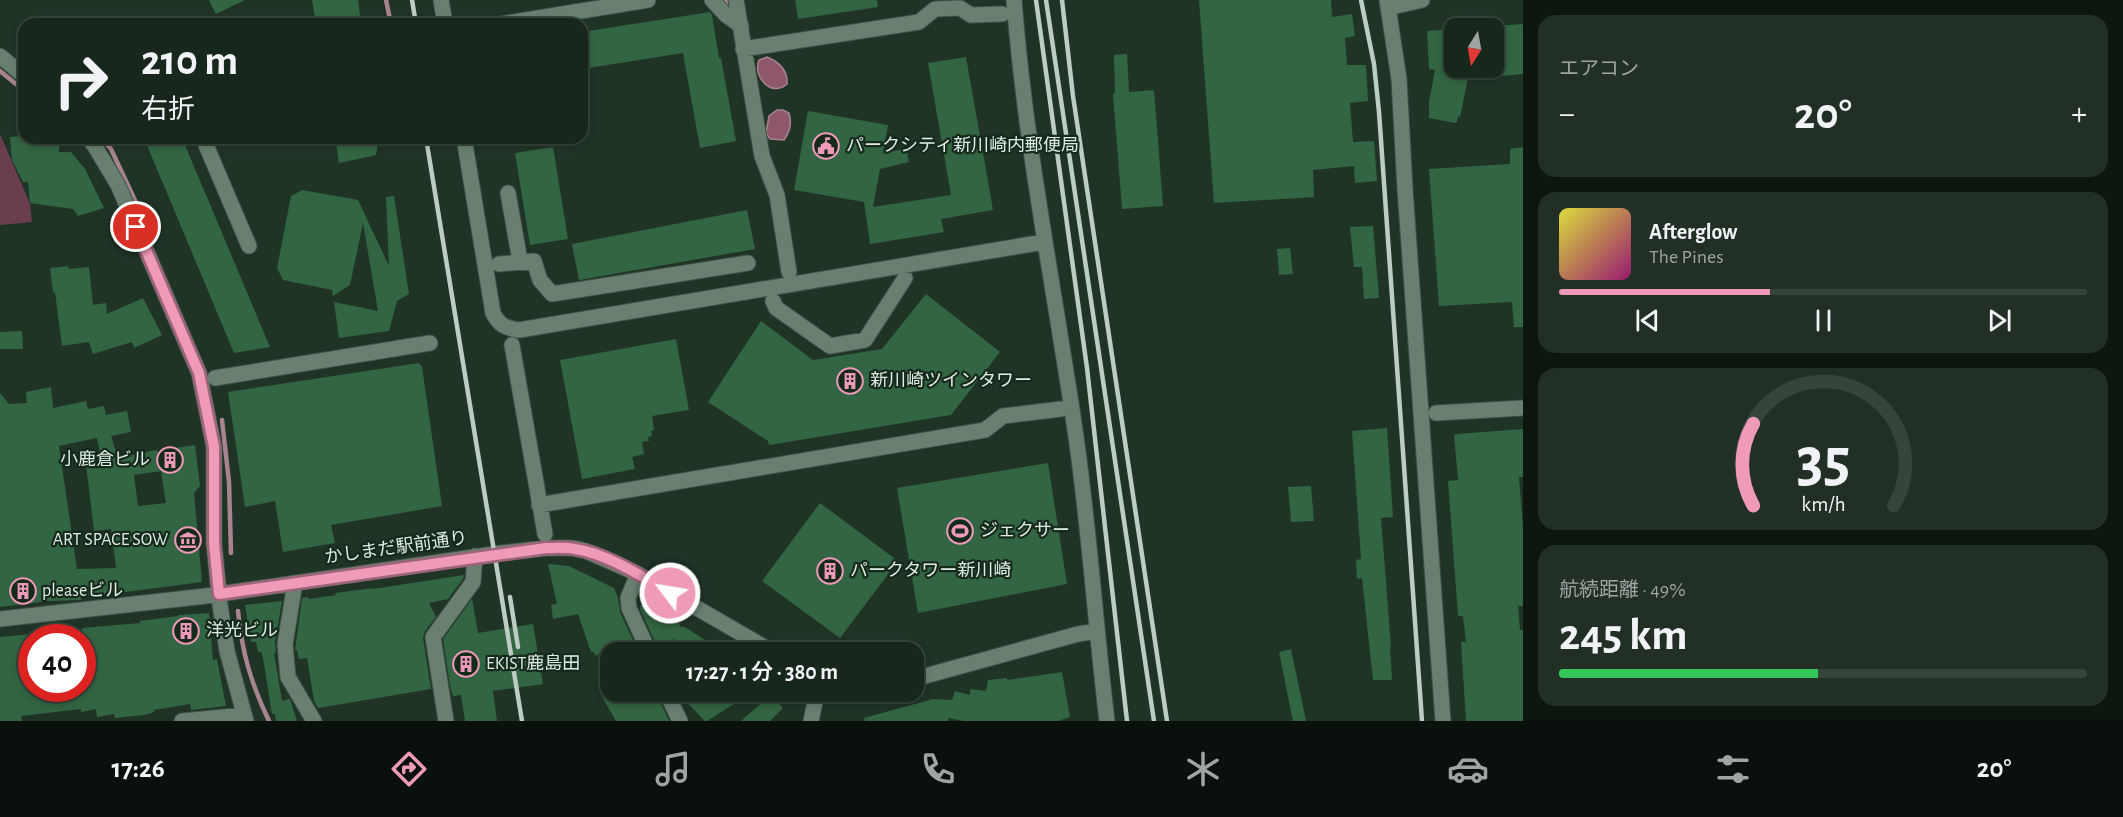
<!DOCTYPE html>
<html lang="ja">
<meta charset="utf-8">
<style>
:root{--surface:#18271c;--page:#212f25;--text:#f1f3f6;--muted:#9fa5a3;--line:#36443b;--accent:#ef9ab9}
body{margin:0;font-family:"Alegreya Sans","Noto Sans JP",sans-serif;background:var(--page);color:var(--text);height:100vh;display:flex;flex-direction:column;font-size:22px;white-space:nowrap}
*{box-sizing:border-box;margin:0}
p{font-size:20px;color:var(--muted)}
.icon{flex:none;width:33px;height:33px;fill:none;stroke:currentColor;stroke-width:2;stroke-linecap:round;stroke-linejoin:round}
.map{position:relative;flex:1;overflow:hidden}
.details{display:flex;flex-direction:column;gap:15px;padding:15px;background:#0d150f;width:600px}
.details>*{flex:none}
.top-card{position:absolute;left:18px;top:18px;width:570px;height:126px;border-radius:18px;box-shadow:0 3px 9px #0003,0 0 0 2px var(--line);background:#18271c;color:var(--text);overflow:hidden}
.needle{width:39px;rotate:191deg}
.controls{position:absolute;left:1444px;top:18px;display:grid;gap:12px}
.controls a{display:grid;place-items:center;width:60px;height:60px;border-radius:12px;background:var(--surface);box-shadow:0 3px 9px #0003,0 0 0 2px var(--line);font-size:30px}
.speed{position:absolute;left:18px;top:624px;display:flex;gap:12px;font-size:30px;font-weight:700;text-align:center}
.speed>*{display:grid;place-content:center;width:78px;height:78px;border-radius:50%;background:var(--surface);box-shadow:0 3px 9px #0003,0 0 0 2px var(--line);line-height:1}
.speed .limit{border:9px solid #d22;background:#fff;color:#111}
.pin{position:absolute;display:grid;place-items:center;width:51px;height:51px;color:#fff;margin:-26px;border:3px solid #fff;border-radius:50%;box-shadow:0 2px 6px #0007}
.me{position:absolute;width:66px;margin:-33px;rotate:301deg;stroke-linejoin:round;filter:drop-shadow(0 0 4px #0008)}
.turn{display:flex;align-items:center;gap:21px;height:126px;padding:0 24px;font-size:27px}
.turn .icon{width:78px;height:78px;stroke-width:2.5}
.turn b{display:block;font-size:42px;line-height:51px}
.big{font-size:45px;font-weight:600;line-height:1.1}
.details .widget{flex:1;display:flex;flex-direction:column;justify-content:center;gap:9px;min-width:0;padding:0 21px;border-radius:18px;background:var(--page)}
.details .dial{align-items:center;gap:0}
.dial svg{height:156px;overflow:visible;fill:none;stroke:var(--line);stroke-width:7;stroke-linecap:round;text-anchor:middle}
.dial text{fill:var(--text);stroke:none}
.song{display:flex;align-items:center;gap:18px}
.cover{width:72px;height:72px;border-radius:9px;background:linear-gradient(135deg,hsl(60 70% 55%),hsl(320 70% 35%))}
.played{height:6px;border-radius:3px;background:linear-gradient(90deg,var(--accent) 40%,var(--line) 40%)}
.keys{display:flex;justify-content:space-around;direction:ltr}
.heat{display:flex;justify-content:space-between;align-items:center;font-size:33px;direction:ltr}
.charge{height:9px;border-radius:4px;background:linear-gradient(90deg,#34c759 49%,var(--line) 0)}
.trip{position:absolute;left:600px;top:642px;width:324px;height:60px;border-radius:18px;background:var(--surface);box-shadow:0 3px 9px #0003,0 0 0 2px var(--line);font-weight:600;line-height:60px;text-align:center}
.dock{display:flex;height:96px;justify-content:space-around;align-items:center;background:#0a100b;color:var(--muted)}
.dock .icon{width:42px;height:42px}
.dock .on{color:var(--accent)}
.dock b{font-size:27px;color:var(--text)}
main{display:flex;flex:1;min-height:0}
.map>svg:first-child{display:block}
</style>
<main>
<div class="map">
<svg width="1523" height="721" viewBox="0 0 1523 721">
<rect width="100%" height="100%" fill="#203426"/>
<path fill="#6b3e4f" d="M 0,134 L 30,204 L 32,222 L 0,225 Z"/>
<path fill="#8f576b" stroke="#a7848f" stroke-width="1.5" d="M 767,57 C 779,62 788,70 787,84 C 772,98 752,77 759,60 Z
M 777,110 L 783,110 L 789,113 C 792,124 790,131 784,140 L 770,139 L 766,133 L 769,116 Z"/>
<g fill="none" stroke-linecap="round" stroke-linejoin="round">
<path stroke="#a7848f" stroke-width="4.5" d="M 386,0 L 391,24
M 725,0 L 727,3
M 0,71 L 16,84
M 101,138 L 111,149 L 153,239
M 222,420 L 229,482 L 231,553
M 238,611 C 242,653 251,683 269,721"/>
</g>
<path fill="#326543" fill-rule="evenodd" d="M 209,0 L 245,0 L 216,14 Z
M 312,0 L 358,0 L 361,24 L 316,24 Z
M 795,0 L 877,0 L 878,7 L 798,19 Z
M 1199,0 L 1331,0 L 1332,17 L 1352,14 L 1355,36 L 1345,38 L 1347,65 L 1366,65 L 1368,101 L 1350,103 L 1353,142 L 1374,141 L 1377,181 L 1355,183 L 1354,166 L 1313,170 L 1314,197 L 1214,203 Z
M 710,12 L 712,15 L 719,58 L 721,58 L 736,141 L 700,148 L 683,53 L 582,69 L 582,32 Z
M 1523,24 L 1523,74 L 1503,76 L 1503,73 L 1494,74 L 1494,26 Z
M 1455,29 L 1455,68 L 1470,68 L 1460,117 L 1458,116 L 1457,122 L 1455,123 L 1429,118 L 1429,102 L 1435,70 L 1429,69 L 1427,31 Z
M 1127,54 L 1129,92 L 1154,90 L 1163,206 L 1122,209 L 1113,94 L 1115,93 L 1114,55 Z
M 966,57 L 993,210 L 941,219 L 944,232 L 870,244 L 864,202 L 794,190 L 808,111 L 888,125 L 883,154 L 906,148 L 909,162 L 880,169 L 873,207 L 951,195 L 928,63 Z
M 24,136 L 24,138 L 49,138 L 49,142 L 59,141 L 59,152 L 71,152 L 85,169 L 104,208 L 78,216 L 73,209 L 30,203 L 28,182 L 23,182 L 12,160 L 10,137 Z
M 144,138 L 182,138 L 270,347 L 234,353 Z
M 335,138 L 379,138 L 376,155 L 339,163 Z
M 553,147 L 568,239 L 530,245 L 515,153 Z
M 1523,147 L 1523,327 L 1514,327 L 1512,302 L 1439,306 L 1429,169 L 1510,164 L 1510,149 Z
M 302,190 L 358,200 L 389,266 L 386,197 L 394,196 L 409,294 L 397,301 L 389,331 L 339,338 L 334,302 L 378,311 L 363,223 L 350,285 L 333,296 L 332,290 L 283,280 L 277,268 L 291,196 Z
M 747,210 L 755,249 L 579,280 L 572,244 Z
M 1373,226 L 1379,298 L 1364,299 L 1362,267 L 1354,267 L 1350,227 Z
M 1290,248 L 1293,274 L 1279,275 L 1277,249 Z
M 68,266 L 69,269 L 89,267 L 93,305 L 106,303 L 107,314 L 143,298 L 162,335 L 134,348 L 132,342 L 93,354 L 89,342 L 62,346 L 55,292 L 53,293 L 50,268 Z
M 926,294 L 1000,352 L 951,415 L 769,445 L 768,441 L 708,402 L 761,321 L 813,360 L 882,349 Z
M 22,331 L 23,349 L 0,349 L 0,332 Z
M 676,339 L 689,410 L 652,416 L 654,430 L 651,431 L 652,436 L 648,437 L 649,441 L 642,442 L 644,454 L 632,457 L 635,469 L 582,479 L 560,360 Z
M 419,363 L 422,367 L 442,506 L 331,525 L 335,543 L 283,552 L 275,501 L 245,507 L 228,392 Z
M 51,387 L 53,408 L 86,401 L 88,409 L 104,406 L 106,415 L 127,411 L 131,432 L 111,436 L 118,458 L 156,450 L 162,456 L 168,449 L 195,445 L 200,486 L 194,493 L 202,582 L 103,595 L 103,596 L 82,596 L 81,600 L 49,601 L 0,607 L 0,393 L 9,404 L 27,403 L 26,392 ZM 97,438 L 102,462 L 86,464 L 94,531 L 111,529 L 116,568 L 77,569 L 59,446 ZM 161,471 L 166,503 L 138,506 L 134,475 Z
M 1387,428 L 1393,517 L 1381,518 L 1391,647 L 1390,647 L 1392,680 L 1373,680 L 1362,578 L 1357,579 L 1356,560 L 1361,559 L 1352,431 Z
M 1523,429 L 1523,477 L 1519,477 L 1523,528 L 1523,606 L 1518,606 L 1520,630 L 1523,630 L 1523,721 L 1466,721 L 1461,642 L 1466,642 L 1463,616 L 1458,616 L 1448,481 L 1458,480 L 1454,435 L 1457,434 Z
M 1048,463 L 1067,584 L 918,613 L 897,488 Z
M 1311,486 L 1314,521 L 1291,522 L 1288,487 Z
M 820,503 L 898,561 L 840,638 L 762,581 Z
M 548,564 L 569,566 L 614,588 L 618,598 L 620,612 L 638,651 L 633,646 L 635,652 L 610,652 L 610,681 L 598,654 L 595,656 L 594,652 L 591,652 L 578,614 L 553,619 L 551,605 L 557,604 Z
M 464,575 L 463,579 L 448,599 L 429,603 L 436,617 L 425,631 L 423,638 L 431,689 L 318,708 L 314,701 L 307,658 L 299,659 L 297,650 L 295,650 L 302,598 L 308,597 L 309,599 L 336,595 L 335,593 L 373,588 L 373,589 Z
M 472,599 L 478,633 L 533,624 L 543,684 L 493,691 L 497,721 L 465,721 L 461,695 L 453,696 L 450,686 L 443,639 Z
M 282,601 L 275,642 L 276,653 L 274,653 L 282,701 L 290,699 L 297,721 L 276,721 L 275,714 L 272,714 L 263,658 L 261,652 L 258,652 L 256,642 L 251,642 L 245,605 Z
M 641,604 L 679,623 L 681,627 L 685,627 L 723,652 L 681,652 L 674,639 L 657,646 L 640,609 Z
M 209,613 L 213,660 L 217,659 L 226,706 L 191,710 L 190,704 L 154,710 L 154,712 L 144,715 L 115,718 L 114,714 L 97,717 L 96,709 L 81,712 L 81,709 L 21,716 L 22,721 L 0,721 L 0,637 L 32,634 L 32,688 L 82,688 L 82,628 L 140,623 L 140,621 L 178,616 L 178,615 Z
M 1291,649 L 1306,721 L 1293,721 L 1279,652 Z
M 1062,672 L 1070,717 L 1058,721 L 964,721 L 948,718 L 948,721 L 865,721 L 864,718 L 933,699 L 952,700 L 955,691 L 970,695 L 970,689 L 986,691 L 988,680 L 1007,678 L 1007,680 Z
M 610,692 L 656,692 L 669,721 L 616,721 L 602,697 Z
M 677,692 L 753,692 L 707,721 L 705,721 Z
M 771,695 L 783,708 L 770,721 L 741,721 Z"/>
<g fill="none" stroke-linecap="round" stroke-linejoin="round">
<g stroke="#405246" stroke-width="17">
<path id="minor" d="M 441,0 L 445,24
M 712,0 L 726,15 L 741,26
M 736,0 L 762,156 L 777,195 L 789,272
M 1014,0 C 1025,142 1053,282 1074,423 C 1089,522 1095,622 1107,721
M 1387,0 L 1399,79 L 1405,189 L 1443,721
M 1388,8 L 1422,0
M 501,24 L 648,0
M 743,49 L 919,22 L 935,9 L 960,8 L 971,15 L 1002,14
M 0,56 L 24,76
M 88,138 L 94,145 L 118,185 L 199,373 L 214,447 L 214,543 L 220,605 L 227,651 L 246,721
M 203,138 L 249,246
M 464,138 L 493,313 C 499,325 505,328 519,330 L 1044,242
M 508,193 L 520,261
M 499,264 L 534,261 L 540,280 L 552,294 L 748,263
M 773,301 L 776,308 L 830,346 L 865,340 L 905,278
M 512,345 L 545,534
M 215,378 L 430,343
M 1436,413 L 1523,408
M 539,505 L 985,430 L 1003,416 L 1061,409
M 638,574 L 628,598 L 629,608 L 649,652
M 295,583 L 285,644 L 288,677 L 314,721
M 0,619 L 206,596 L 501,553 L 546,548 L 573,548 L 586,551 L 638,574 L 773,652
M 914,679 L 1078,634 L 1097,631
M 666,692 L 680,721
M 182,721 L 244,715
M 446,721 L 433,637 L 473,582 L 475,556
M 811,721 L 817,692"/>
</g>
<use href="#minor" stroke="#698070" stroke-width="15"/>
<path stroke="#beccc1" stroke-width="4.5" d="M 412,0 L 416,24
M 1036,0 L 1087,368 L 1127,721
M 1046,0 L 1154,721
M 1062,0 L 1073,96 L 1167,721
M 1361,0 L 1374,64 L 1379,112 L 1422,721
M 426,138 L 522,721
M 510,597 L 518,647"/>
</g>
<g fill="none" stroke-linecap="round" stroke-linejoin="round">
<g stroke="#9b6478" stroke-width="15">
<path id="route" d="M 136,227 L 199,373 L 214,447 L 214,543 L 219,594 L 546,548 C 555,548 565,547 575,549 C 606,553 643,577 670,593"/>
</g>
<use href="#route" stroke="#ef9ab9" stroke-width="10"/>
</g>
<defs>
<g id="civic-ring" transform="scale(1.35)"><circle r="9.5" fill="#162a1c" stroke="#ef9ab9" stroke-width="1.5"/><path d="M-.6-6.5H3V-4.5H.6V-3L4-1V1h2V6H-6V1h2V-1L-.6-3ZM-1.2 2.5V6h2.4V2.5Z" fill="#ef9ab9"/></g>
<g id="building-ring" transform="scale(1.35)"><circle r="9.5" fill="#162a1c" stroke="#ef9ab9" stroke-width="1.5"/><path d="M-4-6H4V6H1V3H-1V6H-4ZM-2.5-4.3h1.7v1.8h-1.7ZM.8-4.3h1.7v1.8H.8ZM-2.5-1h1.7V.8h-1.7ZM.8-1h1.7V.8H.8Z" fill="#ef9ab9"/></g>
<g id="stadium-ring" transform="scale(1.35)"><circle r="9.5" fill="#162a1c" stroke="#ef9ab9" stroke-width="1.5"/><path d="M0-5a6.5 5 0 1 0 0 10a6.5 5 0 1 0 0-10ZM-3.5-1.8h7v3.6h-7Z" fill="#ef9ab9"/></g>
<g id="museum-ring" transform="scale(1.35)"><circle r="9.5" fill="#162a1c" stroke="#ef9ab9" stroke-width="1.5"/><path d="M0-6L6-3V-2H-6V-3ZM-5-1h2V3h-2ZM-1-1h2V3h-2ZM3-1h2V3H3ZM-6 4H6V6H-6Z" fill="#ef9ab9"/></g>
</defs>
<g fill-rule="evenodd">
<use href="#civic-ring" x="826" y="146"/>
<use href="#building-ring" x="850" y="381"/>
<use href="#building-ring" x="170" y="460"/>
<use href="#stadium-ring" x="960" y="531"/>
<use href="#museum-ring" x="188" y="540"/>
<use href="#building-ring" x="830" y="571"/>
<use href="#building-ring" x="23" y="591"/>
<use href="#building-ring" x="186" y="631"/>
<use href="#building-ring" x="466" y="664"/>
</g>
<g text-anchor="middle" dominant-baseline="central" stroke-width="4.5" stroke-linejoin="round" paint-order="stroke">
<g font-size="18" fill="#dfece2" stroke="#162a1c" text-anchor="start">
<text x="846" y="146">パークシティ新川崎内郵便局</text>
<text x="870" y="381">新川崎ツインタワー</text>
<text x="150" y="460" text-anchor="end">小鹿倉ビル</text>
<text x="980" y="531">ジェクサー</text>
<text x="168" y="540" text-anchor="end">ART SPACE SOW</text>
<text x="850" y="571">パークタワー新川崎</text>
<text x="42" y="591">pleaseビル</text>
<text x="206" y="631">洋光ビル</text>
<text x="486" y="664">EKIST鹿島田</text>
</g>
<g font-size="18" fill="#dfece2" stroke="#162a1c">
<text transform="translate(396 548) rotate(-8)">かしまだ駅前通り</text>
</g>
</g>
</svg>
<div class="controls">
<a><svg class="needle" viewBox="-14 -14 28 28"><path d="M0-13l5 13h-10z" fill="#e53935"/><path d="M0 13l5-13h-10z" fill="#9fa5a3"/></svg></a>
</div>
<div class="speed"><div class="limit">40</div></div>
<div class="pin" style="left:136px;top:227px;background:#d93025"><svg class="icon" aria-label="arrive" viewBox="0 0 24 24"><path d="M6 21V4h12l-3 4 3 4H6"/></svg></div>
<svg class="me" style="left:670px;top:593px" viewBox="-20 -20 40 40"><circle r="17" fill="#ef9ab9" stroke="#fff" stroke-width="3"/><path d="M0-11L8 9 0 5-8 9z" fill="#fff"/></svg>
<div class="trip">17:27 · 1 分 · 380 m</div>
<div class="top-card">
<div class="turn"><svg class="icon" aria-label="right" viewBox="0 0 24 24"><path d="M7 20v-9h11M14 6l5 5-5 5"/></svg><div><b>210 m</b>右折</div></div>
</div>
</div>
<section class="details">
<div class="widget"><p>エアコン</p>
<div class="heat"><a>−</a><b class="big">20°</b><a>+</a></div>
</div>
<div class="widget">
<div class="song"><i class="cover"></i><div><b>Afterglow</b><p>The Pines</p></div></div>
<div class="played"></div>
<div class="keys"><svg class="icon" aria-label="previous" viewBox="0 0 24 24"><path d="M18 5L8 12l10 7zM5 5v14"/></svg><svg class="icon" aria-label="pause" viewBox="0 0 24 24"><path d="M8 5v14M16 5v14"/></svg><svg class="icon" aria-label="next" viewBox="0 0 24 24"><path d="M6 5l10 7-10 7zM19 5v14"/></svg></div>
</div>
<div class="widget dial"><svg viewBox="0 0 100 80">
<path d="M14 69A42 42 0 1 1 86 69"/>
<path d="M14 69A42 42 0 0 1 14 27" stroke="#ef9ab9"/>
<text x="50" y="56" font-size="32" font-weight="700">35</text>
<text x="50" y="72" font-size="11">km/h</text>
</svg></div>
<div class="widget"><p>航続距離 · 49%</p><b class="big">245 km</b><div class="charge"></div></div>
</section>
</main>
<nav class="dock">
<b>17:26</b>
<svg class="icon on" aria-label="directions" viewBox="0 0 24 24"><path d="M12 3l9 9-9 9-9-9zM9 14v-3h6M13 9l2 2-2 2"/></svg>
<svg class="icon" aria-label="music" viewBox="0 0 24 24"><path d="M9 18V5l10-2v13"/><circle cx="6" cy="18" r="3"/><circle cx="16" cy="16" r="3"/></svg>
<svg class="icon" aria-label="phone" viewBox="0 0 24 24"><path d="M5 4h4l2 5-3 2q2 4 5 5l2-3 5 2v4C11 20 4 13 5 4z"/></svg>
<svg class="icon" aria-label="climate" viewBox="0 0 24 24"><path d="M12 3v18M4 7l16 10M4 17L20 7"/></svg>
<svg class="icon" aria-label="car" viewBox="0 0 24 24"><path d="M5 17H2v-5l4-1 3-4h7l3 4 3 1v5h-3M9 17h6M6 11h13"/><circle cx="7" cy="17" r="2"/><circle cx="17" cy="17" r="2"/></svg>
<svg class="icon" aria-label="filters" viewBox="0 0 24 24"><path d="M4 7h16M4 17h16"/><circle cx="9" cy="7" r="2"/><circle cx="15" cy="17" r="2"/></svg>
<b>20°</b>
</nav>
